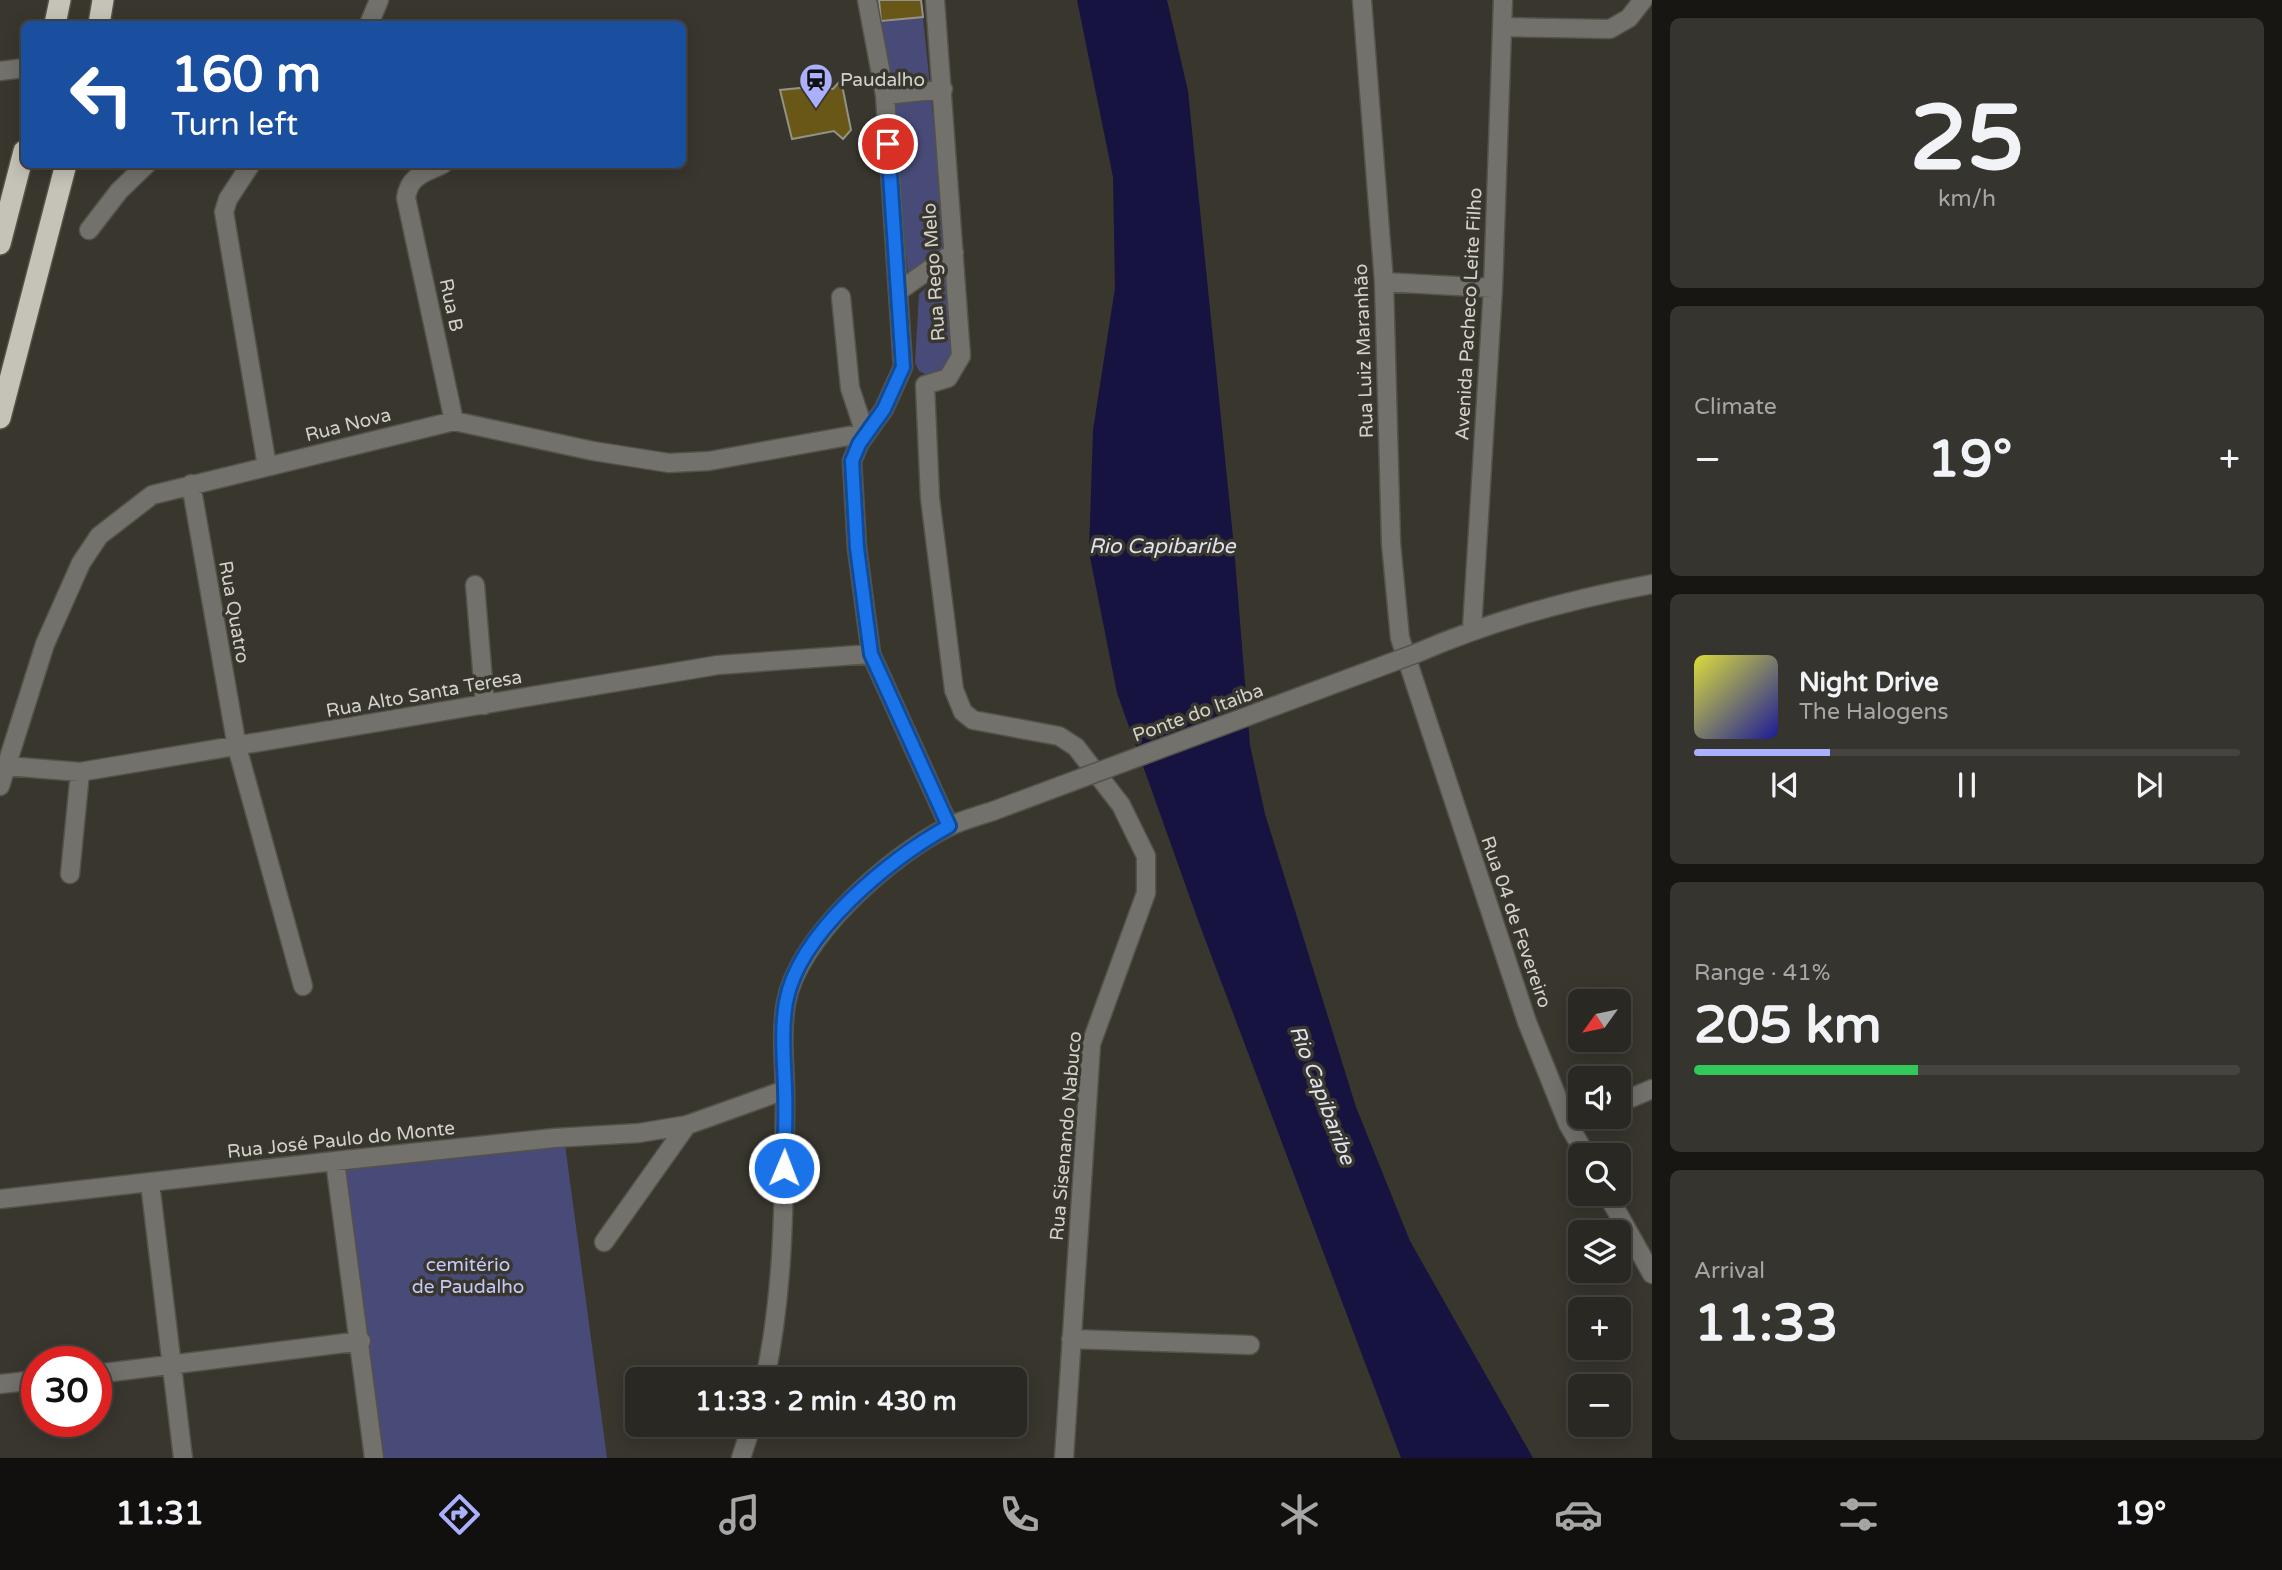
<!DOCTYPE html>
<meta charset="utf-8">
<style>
:root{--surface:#2a2822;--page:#36342f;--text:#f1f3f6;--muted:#a5a6a5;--line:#464440;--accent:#aab0fb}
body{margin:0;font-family:"Varela Round",sans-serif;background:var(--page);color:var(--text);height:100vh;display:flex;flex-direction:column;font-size:26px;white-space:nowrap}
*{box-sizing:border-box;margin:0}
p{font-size:23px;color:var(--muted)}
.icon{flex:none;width:38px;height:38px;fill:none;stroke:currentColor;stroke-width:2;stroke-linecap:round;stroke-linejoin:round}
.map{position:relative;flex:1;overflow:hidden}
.sheet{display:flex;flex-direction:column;gap:18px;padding:18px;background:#171613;width:630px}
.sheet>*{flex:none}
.banner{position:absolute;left:21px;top:21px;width:665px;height:147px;border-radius:10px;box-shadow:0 4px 18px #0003,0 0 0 2px var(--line);background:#1a4fa0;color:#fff;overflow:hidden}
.needle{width:46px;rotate:237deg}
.tools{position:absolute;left:1568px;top:989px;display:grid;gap:14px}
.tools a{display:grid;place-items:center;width:63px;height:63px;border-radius:10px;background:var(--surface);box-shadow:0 4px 18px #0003,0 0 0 2px var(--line);font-size:35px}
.speed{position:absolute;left:21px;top:1346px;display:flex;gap:14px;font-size:35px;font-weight:700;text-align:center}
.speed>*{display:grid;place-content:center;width:91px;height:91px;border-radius:50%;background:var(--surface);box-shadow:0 4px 18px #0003,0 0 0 2px var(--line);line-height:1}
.speed .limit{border:10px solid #d22;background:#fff;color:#111}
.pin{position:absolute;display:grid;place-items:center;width:60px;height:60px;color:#fff;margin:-30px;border:4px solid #fff;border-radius:50%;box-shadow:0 2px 7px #0007}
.me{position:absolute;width:77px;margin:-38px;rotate:1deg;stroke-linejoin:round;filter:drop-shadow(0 0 5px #0008)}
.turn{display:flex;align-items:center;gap:24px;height:147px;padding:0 35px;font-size:32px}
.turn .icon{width:91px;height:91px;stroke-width:2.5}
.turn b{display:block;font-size:49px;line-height:60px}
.big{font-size:52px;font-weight:800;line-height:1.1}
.sheet .tile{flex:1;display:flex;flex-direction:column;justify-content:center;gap:10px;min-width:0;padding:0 24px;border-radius:10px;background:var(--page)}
.sheet .dial{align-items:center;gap:0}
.dial b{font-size:91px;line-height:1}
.song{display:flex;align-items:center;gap:21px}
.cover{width:84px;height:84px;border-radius:10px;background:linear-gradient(135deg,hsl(60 70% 55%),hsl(240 70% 35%))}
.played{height:7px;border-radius:4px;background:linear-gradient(90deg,var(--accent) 25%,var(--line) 25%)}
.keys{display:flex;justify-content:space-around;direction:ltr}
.heat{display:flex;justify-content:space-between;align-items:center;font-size:38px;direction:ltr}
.charge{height:10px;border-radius:5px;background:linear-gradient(90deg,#34c759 41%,var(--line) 0)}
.trip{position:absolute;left:625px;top:1367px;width:402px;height:70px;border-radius:10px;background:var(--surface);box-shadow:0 4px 18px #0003,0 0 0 2px var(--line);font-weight:800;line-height:70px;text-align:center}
.menu{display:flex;height:112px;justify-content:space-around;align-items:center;background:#11100e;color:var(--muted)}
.menu .icon{width:49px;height:49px}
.menu .current{color:var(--accent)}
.menu b{font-size:32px;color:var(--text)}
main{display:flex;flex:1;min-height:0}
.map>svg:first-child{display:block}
</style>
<main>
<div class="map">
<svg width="1652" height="1458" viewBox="0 0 1652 1458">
<rect width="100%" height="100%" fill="#38362d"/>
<path fill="#484b78" d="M 923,17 L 946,246 L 908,273 L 881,21 Z
M 945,271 L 951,277 L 960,355 L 949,366 L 929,376 L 919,371 L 915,363 L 919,294 Z
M 564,1137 L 607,1458 L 380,1458 L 337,1162 Z"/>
<path fill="#161340" d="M 1077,0 L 1167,0 L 1188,91 L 1234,547 L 1250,745 L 1265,814 L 1356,1107 L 1410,1241 L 1533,1458 L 1401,1458 L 1199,923 L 1117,693 L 1089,552 L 1093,430 L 1115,288 L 1113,177 Z"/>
<path fill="#695718" stroke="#949187" stroke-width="2" d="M 879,0 L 921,0 L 923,17 L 881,21 Z
M 841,80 L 851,130 L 843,139 L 834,131 L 792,139 L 780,90 L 820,86 L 833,89 Z"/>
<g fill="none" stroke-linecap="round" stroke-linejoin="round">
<g stroke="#545249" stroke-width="21">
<path id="minor" d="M 867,0 L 885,95 L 903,367 L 884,409 L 859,444 L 852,461 L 857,548 L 871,654 L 949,826
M 935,0 L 961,356 L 948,378 L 925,385 L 930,498 L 954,690 L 963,712 L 973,720 L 1059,736 L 1076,747 L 1121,805 L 1146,856 L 1146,893 L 1091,1044 L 1064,1458
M 1362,0 L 1384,282 L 1391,543 L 1400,638 L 1527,1022 L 1568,1124 L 1586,1155
M 369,24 L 379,0
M 1502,27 L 1610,29 L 1629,18 L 1643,0
M 0,71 L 24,68
M 885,95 L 943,89
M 251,164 L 228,199 L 224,212 L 267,466
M 443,164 C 424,173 409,176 406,198 L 454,421
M 89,230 L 119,191 L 147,164
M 1384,282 L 1493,288
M 899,291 L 954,252
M 191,484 L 237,747 L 303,986
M 475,585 L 485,705
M 1472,629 L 1493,288 L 1503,0
M 1417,653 C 1493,620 1571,599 1652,584
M 7,766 L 80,772 L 718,665 L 871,654
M 0,786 L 45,644 L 81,563 L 99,536 L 152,495 L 454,421 L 593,451 L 669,463 L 709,461 L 865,433 L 850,388 L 841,297
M 70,874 L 80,772
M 1619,1103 L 1652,1089
M 1568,1124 L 1587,1116
M 335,1161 L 374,1458
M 150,1183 L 183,1458
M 1607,1194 L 1652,1274
M 0,1199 L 335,1161 L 554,1138 L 639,1133 L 687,1125 L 785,1090
M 604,1242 L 687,1125
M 1071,1339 L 1250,1345
M 96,1374 L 361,1341
M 765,1379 C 784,1290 784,1200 785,1109 C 786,1074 780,1038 786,1003 C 798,937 891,855 948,827 C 962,820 978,816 993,811
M 0,1384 L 37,1380
M 741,1458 L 752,1424"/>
</g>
<g stroke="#545249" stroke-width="24">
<path id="highway" d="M 55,24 L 60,0
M 99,24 L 103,0
M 0,244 L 24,151
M 0,418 L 66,164"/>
</g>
<use href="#minor" stroke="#72716c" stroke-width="18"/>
<use href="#highway" stroke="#c5c2b7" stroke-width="21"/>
<g stroke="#545249" stroke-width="21" stroke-linecap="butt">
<path id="minor-bridge" d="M 993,811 L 1417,653"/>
</g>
<use href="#minor-bridge" stroke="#72716c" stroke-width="18"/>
</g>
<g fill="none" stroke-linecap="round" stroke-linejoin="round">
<g stroke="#114b97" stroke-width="18">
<path id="route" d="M 784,1168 C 785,1141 786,1114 785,1088 C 784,1060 781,1030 786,1002 C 799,932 890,859 949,826 L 871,654 L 857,548 L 852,461 L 859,444 L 884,409 L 903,367 L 888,144"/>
</g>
<use href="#route" stroke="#1a73e8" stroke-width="12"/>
</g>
<defs>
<g id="station-pin" transform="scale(1.75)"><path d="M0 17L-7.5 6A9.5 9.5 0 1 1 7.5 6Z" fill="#aab0fb" stroke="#38362d"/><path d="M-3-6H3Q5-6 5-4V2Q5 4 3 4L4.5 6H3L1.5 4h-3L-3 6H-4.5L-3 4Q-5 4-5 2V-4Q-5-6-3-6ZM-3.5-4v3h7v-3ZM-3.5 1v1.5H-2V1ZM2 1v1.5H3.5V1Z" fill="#111"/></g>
</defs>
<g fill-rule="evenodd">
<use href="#station-pin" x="816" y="80"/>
</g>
<g text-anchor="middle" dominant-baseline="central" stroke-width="7" stroke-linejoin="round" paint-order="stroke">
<g font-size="19" fill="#d3d1cb" stroke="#38362d" text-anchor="start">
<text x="840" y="80">Paudalho</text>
</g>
<g font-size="19" fill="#d3d1cb" stroke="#38362d">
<text transform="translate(934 272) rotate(-94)">Rua Rego Melo</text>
<text transform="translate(451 305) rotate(78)">Rua B</text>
<text transform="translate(1469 314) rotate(-87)">Avenida Pacheco Leite Filho</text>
<text transform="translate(1364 351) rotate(-92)">Rua Luiz Maranhão</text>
<text transform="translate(348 425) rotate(-14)">Rua Nova</text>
<text transform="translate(234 612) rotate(80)">Rua Quatro</text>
<text transform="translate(424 694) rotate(-10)">Rua Alto Santa Teresa</text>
<text transform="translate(1198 713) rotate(-20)">Ponte do Itaiba</text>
<text transform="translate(1516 922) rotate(71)">Rua 04 de Fevereiro</text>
<text transform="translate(1066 1136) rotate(-85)">Rua Sisenando Nabuco</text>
<text transform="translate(341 1140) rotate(-6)">Rua José Paulo do Monte</text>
</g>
<g font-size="19" fill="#c5c9fa" stroke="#38362d">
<text x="468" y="1265">cemitério<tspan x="468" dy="22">de Paudalho</tspan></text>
</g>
<g font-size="21" font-style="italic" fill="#e0e2f2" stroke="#38362d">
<text x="1162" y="546">Rio Capibaribe</text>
<text transform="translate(1322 1095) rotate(69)">Rio Capibaribe</text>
</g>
</g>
</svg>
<div class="tools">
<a><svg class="needle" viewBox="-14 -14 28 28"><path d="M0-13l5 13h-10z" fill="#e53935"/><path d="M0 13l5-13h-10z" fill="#a5a6a5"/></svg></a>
<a><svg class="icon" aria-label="sound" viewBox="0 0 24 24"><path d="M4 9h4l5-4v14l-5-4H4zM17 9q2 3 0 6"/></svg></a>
<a><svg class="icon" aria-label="search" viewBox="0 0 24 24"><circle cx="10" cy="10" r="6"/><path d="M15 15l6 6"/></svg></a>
<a><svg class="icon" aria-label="layers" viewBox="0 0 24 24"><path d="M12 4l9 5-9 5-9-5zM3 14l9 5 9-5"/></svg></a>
<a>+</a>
<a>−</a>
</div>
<div class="speed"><div class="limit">30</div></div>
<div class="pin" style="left:888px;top:144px;background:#d93025"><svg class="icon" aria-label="arrive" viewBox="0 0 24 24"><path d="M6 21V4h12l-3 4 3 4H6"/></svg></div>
<svg class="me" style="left:784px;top:1168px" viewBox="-20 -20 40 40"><circle r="17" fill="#1a73e8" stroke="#fff" stroke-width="3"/><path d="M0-11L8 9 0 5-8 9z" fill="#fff"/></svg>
<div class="trip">11:33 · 2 min · 430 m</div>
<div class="banner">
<div class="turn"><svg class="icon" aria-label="left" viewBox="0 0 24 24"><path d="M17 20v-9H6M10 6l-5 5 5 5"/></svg><div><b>160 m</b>Turn left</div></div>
</div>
</div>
<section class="sheet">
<div class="tile dial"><b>25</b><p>km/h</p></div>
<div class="tile"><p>Climate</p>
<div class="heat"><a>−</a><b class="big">19°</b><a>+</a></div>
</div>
<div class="tile">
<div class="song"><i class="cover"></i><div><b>Night Drive</b><p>The Halogens</p></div></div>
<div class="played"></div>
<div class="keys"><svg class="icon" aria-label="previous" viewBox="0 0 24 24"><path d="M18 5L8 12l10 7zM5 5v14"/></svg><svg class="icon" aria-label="pause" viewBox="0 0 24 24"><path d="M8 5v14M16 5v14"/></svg><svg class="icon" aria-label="next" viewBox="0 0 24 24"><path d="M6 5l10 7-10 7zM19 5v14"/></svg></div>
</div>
<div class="tile"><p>Range · 41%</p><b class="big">205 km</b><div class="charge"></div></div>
<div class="tile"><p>Arrival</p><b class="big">11:33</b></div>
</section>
</main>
<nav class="menu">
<b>11:31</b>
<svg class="icon current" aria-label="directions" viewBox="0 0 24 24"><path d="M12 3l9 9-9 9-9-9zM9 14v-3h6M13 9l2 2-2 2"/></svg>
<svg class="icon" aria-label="music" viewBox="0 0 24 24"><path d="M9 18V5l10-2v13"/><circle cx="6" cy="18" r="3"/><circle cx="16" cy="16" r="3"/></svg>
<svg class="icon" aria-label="phone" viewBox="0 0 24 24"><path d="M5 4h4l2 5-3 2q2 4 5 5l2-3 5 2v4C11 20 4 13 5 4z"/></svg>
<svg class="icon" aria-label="climate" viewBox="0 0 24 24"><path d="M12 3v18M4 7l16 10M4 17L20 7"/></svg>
<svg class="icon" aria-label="car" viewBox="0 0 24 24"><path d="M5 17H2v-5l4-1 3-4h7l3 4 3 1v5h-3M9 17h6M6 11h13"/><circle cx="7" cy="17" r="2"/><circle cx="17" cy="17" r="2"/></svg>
<svg class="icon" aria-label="filters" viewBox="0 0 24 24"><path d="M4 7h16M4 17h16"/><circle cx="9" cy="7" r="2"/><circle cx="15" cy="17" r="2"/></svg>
<b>19°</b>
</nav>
